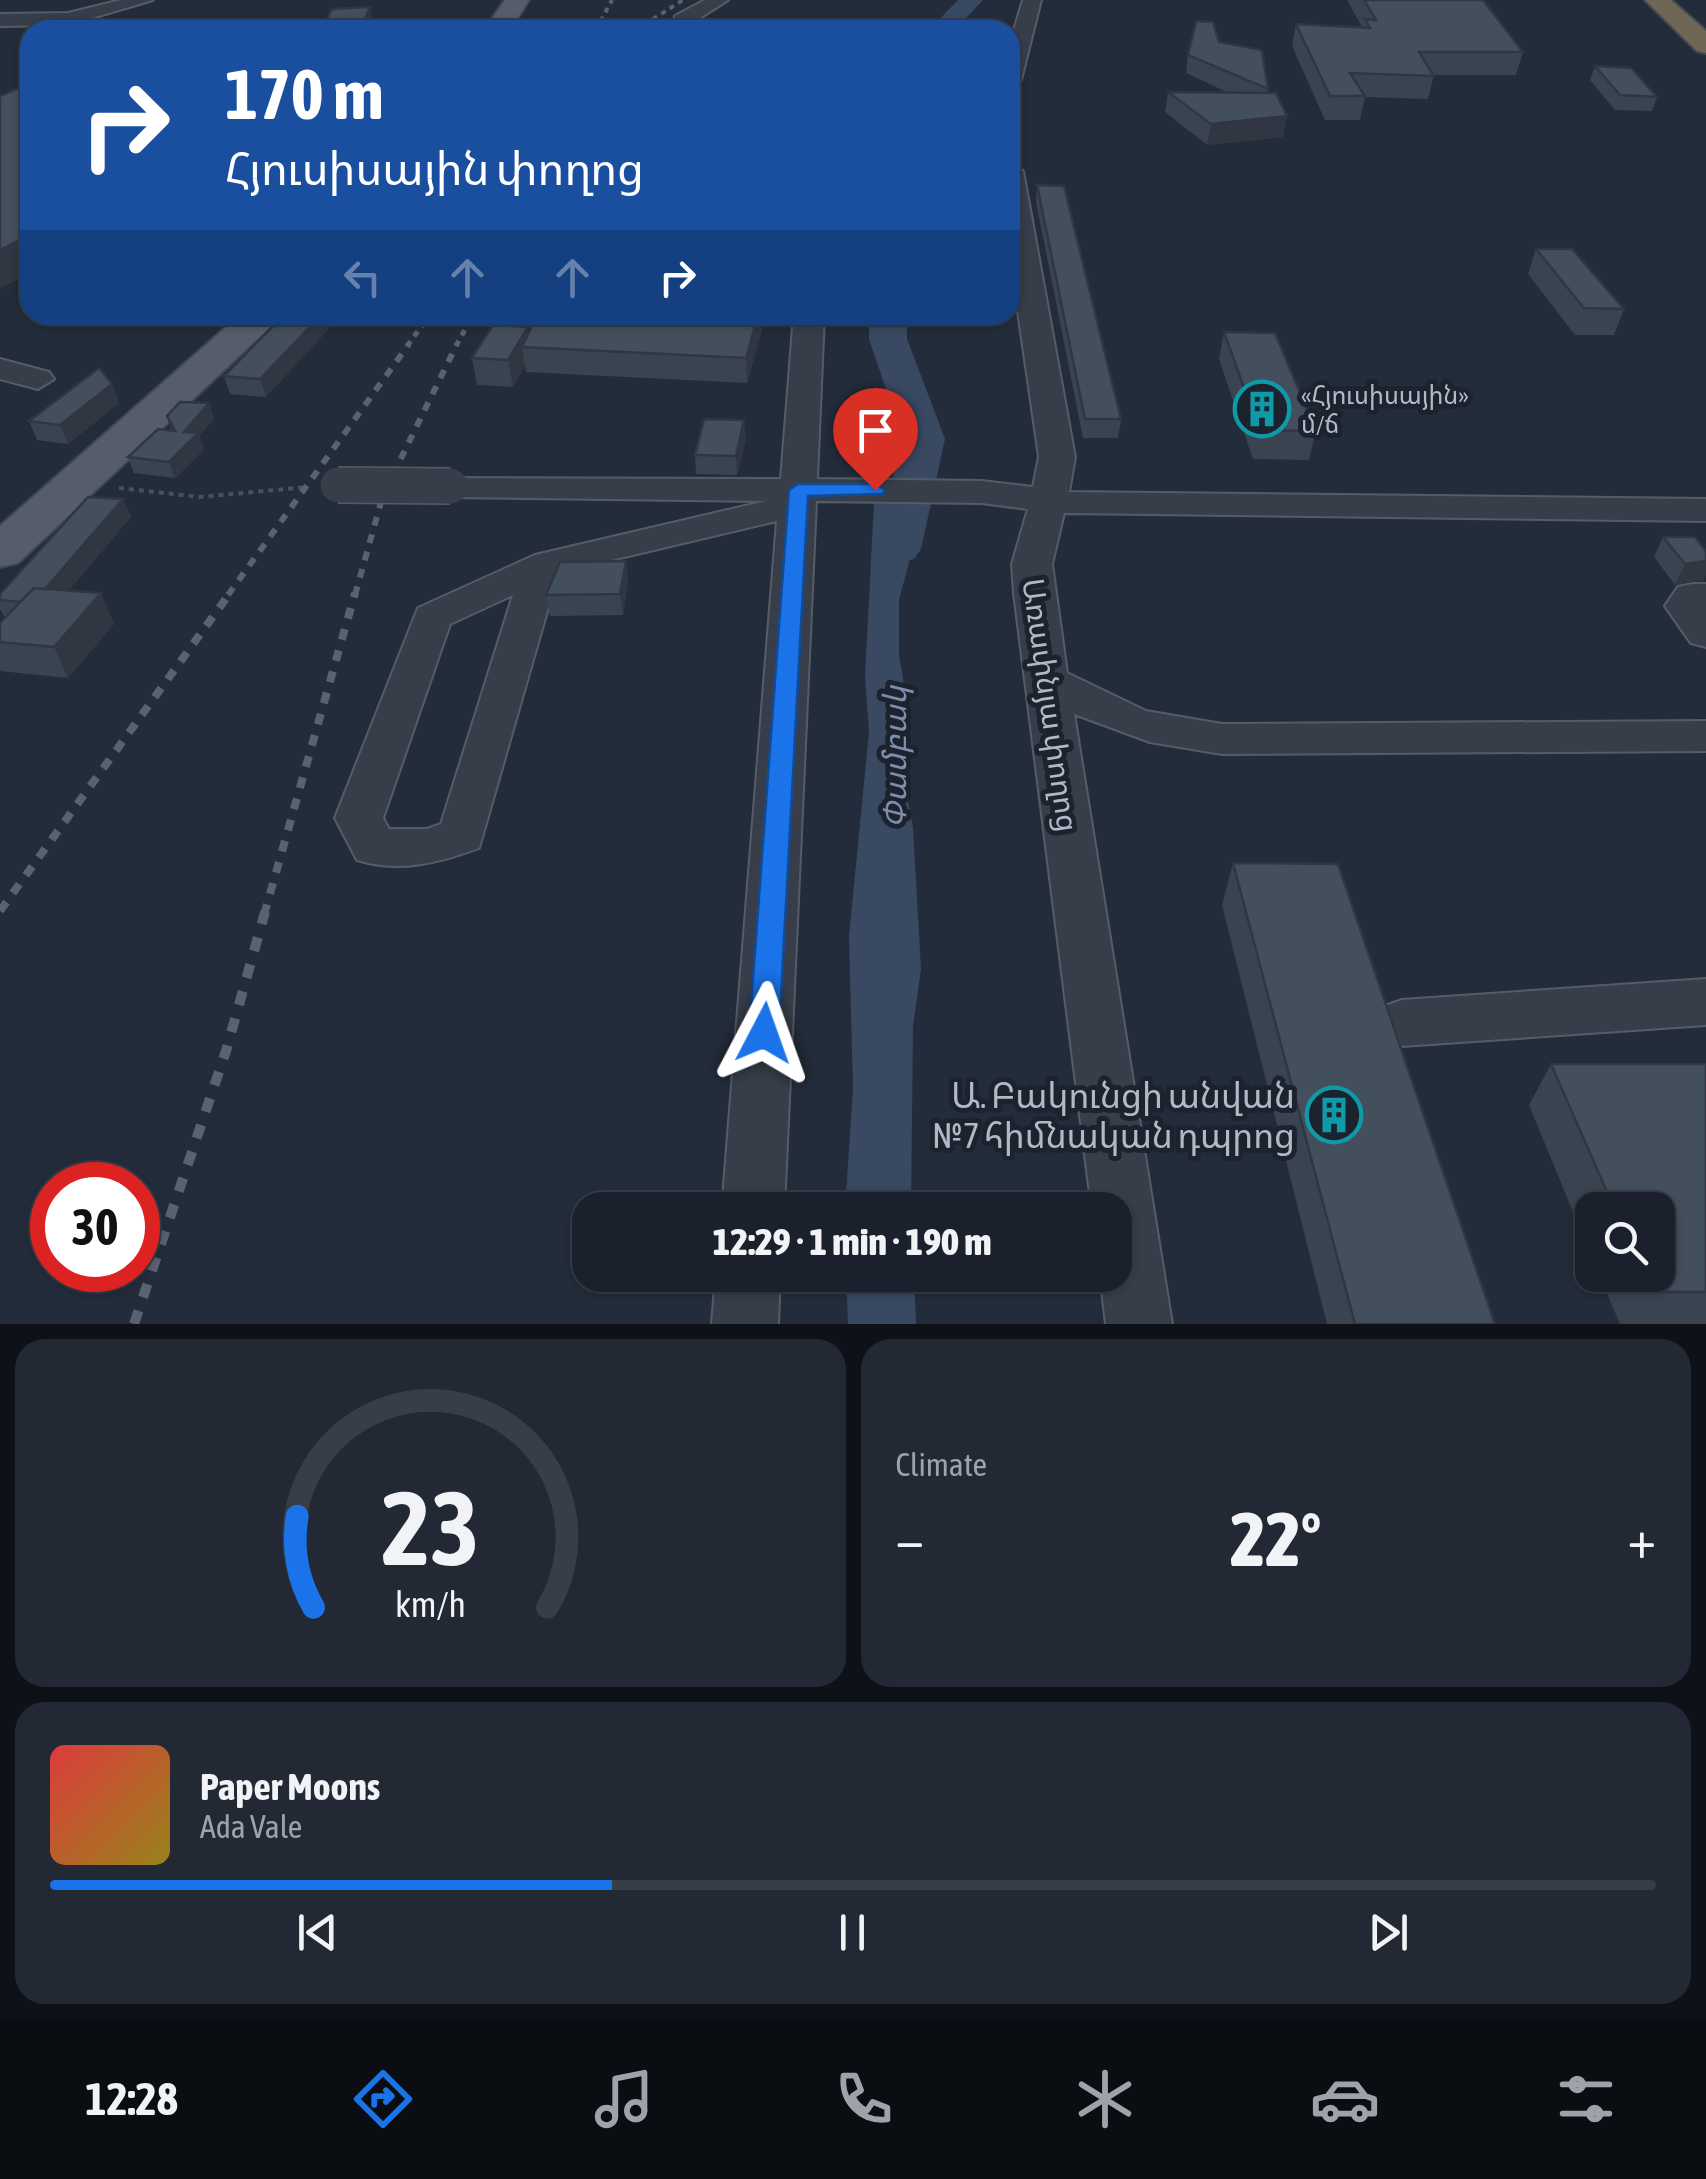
<!DOCTYPE html>
<meta charset="utf-8">
<style>
:root{--surface:#1a212c;--page:#232934;--text:#f1f3f6;--muted:#9fa3a9;--line:#383e48;--accent:#1a73e8}
body{margin:0;font-family:"Asap Condensed","Noto Sans Armenian",sans-serif;background:var(--page);color:var(--text);height:100vh;display:flex;flex-direction:column;font-size:38px;white-space:nowrap}
*{box-sizing:border-box;margin:0}
p{font-size:32px;color:var(--muted)}
.icon{flex:none;width:55px;height:55px;fill:none;stroke:currentColor;stroke-width:2;stroke-linecap:round;stroke-linejoin:round}
.map{position:relative;height:1324px;overflow:hidden}
.panel{display:flex;flex-direction:column;gap:15px;padding:15px;background:#0e1218;flex:1}
.panel>*{flex:none}
.top-card{position:absolute;left:20px;top:20px;width:1000px;height:305px;border-radius:30px;box-shadow:0 2px 8px #0004,0 0 0 2px var(--line);background:#1a4fa0;color:#fff;overflow:hidden}
.controls{position:absolute;left:1575px;top:1192px;display:grid;gap:20px}
.controls a{display:grid;place-items:center;width:100px;height:100px;border-radius:20px;background:var(--surface);box-shadow:0 2px 8px #0004,0 0 0 2px var(--line);font-size:50px}
.speed{position:absolute;left:30px;top:1162px;display:flex;gap:20px;font-size:50px;font-weight:700;text-align:center}
.speed>*{display:grid;place-content:center;width:130px;height:130px;border-radius:50%;background:var(--surface);box-shadow:0 2px 8px #0004,0 0 0 2px var(--line);line-height:1}
.speed .limit{border:15px solid #d22;background:#fff;color:#111}
.pin{position:absolute;display:grid;place-items:center;width:85px;height:85px;color:#fff;margin:-102px -42px;border-radius:50% 50% 50% 0;rotate:-45deg;box-shadow:0 0 10px #0007}
.pin .icon{rotate:45deg}
.me{position:absolute;width:110px;margin:-55px;rotate:4deg;stroke-linejoin:round;filter:drop-shadow(0 0 8px #0008)}
.turn{display:flex;align-items:center;gap:35px;height:210px;padding:0 40px;font-size:45px}
.turn .icon{width:130px;height:130px;stroke-width:2.5}
.turn b{display:block;font-size:70px;line-height:85px}
.lanes{display:flex;align-items:center;height:95px;padding:0 40px;background:#0003;justify-content:center;gap:50px;direction:ltr}
.lanes .off{opacity:.35}
.big{font-size:75px;font-weight:800;line-height:1.1}
.panel .widget{flex:1;display:flex;flex-direction:column;justify-content:center;gap:15px;min-width:0;padding:0 35px;border-radius:30px;background:var(--page)}
.panel .dial{align-items:center;gap:0}
.dial svg{height:260px;overflow:visible;fill:none;stroke:var(--line);stroke-width:7;stroke-linecap:round;text-anchor:middle}
.dial text{fill:var(--text);stroke:none}
.song{display:flex;align-items:center;gap:30px}
.cover{width:120px;height:120px;border-radius:15px;background:linear-gradient(135deg,hsl(0 70% 55%),hsl(50 70% 35%))}
.played{height:10px;border-radius:5px;background:linear-gradient(90deg,var(--accent) 35%,var(--line) 35%)}
.keys{display:flex;justify-content:space-around;direction:ltr}
.heat{display:flex;justify-content:space-between;align-items:center;font-size:55px;direction:ltr}
.panel .tiles{flex:1;display:grid;gap:15px;grid-template-columns:1fr 1fr}
.widget:last-child{grid-column:span 2}
.trip{position:absolute;left:572px;top:1192px;width:560px;height:100px;border-radius:30px;background:var(--surface);box-shadow:0 2px 8px #0004,0 0 0 2px var(--line);font-weight:800;line-height:100px;text-align:center}
.dock{display:flex;height:160px;justify-content:space-around;align-items:center;background:#0a0d12;color:var(--muted)}
.dock .icon{width:70px;height:70px}
.dock .current{color:var(--accent)}
.dock b{font-size:45px;color:var(--text)}
.map>svg:first-child{display:block}
</style>
<div class="map">
<svg width="1706" height="1324" viewBox="0 0 1706 1324">
<rect width="100%" height="100%" fill="#232c3a"/>
<path fill="#394962" d="M 874,503 L 924,506 L 899,600 L 899,655 L 907,702 L 895,737 L 913,827 L 921,969 L 913,1026 L 911,1210 L 845,1210 L 853,1089 L 849,936 L 869,732 L 865,676 Z
M 846,1275 L 914,1275 L 916,1324 L 848,1324 Z"/>
<g fill="none" stroke-linecap="round" stroke-linejoin="round">
<path fill="#394962" fill-rule="evenodd" d="M 958,0 L 983,0 L 955,30 L 929,30 Z
M 869,315 L 907,315 L 907,339 L 945,439 L 921,549 L 914,559 L 897,563 L 880,559 L 873,549 L 903,439 L 869,339 Z"/>
<g stroke="#555c68" stroke-width="4">
<path id="minor" d="M 121,0 L 153,0 L 68,25 L 0,26 L 0,14 L 68,13 Z
M 705,0 L 728,0 L 692,23 L 691,30 L 671,30 L 675,16 Z
M 1023,0 L 1041,0 L 1021,80 L 1010,87 L 1010,43 Z
M 825,24 L 896,24 L 906,30 L 815,30 Z
M 1010,163 L 1023,171 L 1075,457 L 1069,492 L 1706,499 L 1706,521 L 1064,513 L 1052,564 L 1067,673 L 1146,711 L 1222,724 L 1706,721 L 1706,751 L 1222,754 L 1150,742 L 1074,714 L 1172,1324 L 1106,1324 L 1100,1275 L 1115,1275 L 1115,1210 L 1092,1210 L 1014,593 L 1012,564 L 1028,509 L 982,503 L 816,501 L 784,1210 L 722,1210 L 777,521 L 565,571 L 550,601 L 479,848 C 439,863 399,873 357,860 L 335,818 L 418,608 L 535,555 L 766,501 L 450,497 L 437,494 L 432,486 L 437,478 L 781,479 L 794,315 L 824,315 L 817,479 L 982,481 L 1033,487 L 1039,457 L 1010,256 ZM 513,595 L 441,824 L 427,829 L 389,829 L 383,818 L 450,624 Z
M 0,359 L 49,372 L 54,379 L 38,389 L 0,379 Z
M 1692,584 L 1706,584 L 1706,647 L 1691,643 L 1665,606 L 1678,587 Z
M 1706,979 L 1706,1025 L 1402,1046 L 1382,1039 L 1374,1023 L 1382,1007 L 1402,1000 Z
M 716,1275 L 780,1275 L 778,1324 L 712,1324 Z"/>
</g>
<g stroke="#404753" stroke-width="4">
<path id="major" d="M 505,0 L 529,0 L 510,30 L 484,30 Z
M 240,315 L 283,315 L 18,563 L 0,567 L 0,526 Z"/>
</g>
<g stroke="#424955" stroke-width="4">
<path id="highway" d="M 1645,0 L 1671,0 L 1706,31 L 1706,53 L 1697,51 Z"/>
</g>
<path stroke="#435558" stroke-width="4" stroke-dasharray="5 5" stroke-linecap="butt" d="M 119,488 L 200,497 L 307,487"/>
<use href="#minor" fill="#373e4a" fill-rule="evenodd"/>
<use href="#major" fill="#555d6a" fill-rule="evenodd"/>
<use href="#highway" fill="#706654" fill-rule="evenodd"/>
<path stroke="#596271" stroke-width="4" stroke-dasharray="5 5" stroke-linecap="butt" d="M 596,30 L 612,0
M 636,30 L 683,0"/>
<path stroke="#596271" stroke-width="5" stroke-dasharray="6 6" stroke-linecap="butt" d="M 407,346 L 430,315
M 456,346 L 473,315"/>
<path stroke="#596271" stroke-width="6" stroke-dasharray="9 9" stroke-linecap="butt" d="M 228,595 L 409,344
M 355,595 L 383,495 L 457,344"/>
<path stroke="#596271" stroke-width="8" stroke-dasharray="11 11" stroke-linecap="butt" d="M 0,911 L 230,593
M 264,915 L 355,593"/>
<path stroke="#596271" stroke-width="10" stroke-dasharray="14 14" stroke-linecap="butt" d="M 134,1324 L 226,1051 L 265,912"/>
<g stroke="#555c68" stroke-width="38" stroke-linecap="butt">
<path id="minor-bridge" d="M 338,485 L 450,486"/>
</g>
<use href="#minor-bridge" stroke="#373e4a" stroke-width="35"/>
</g>
<path fill="#3a4451" d="M 1347,0 L 1483,0 L 1523,52 L 1516,75 L 1434,75 L 1428,99 L 1365,97 L 1360,120 L 1325,120 L 1292,46 L 1296,24 L 1362,27 Z
M 1219,42 L 1268,89 L 1267,93 L 1287,116 L 1283,137 L 1207,145 L 1165,112 L 1168,92 L 1229,93 L 1186,73 L 1188,55 Z
M 1595,66 L 1657,97 L 1652,111 L 1615,110 L 1590,80 Z
M 1037,185 L 1121,419 L 1118,438 L 1083,438 L 1036,202 Z
M 1536,249 L 1624,309 L 1614,335 L 1575,335 L 1528,274 Z
M 284,315 L 266,397 L 230,394 L 224,376 Z
M 766,315 L 747,383 L 526,372 L 525,366 L 513,387 L 477,385 L 472,358 L 529,332 Z
M 1224,332 L 1316,431 L 1309,460 L 1253,459 L 1219,359 Z
M 112,384 L 119,403 L 68,444 L 37,440 L 29,421 Z
M 209,403 L 214,419 L 199,436 L 204,449 L 175,478 L 134,473 L 128,457 L 172,431 L 167,416 Z
M 746,439 L 737,475 L 696,474 L 695,455 Z
M 123,499 L 131,517 L 68,591 L 114,624 L 68,678 L 0,671 L 0,623 L 5,618 L 0,609 L 0,594 Z
M 1663,537 L 1706,551 L 1706,575 L 1704,580 L 1675,585 L 1654,557 Z
M 626,561 L 628,581 L 623,615 L 550,616 L 546,595 Z
M 1233,863 L 1495,1324 L 1327,1324 L 1222,905 Z
M 1551,1064 L 1706,1064 L 1706,1324 L 1620,1324 L 1599,1275 L 1658,1275 L 1658,1210 L 1592,1210 L 1592,1258 L 1529,1105 Z"/>
<path fill="#303742" d="M 370,7 L 374,27 L 373,30 L 360,30 Z
M 1287,116 L 1283,137 L 1207,145 L 1211,124 Z
M 30,235 L 30,273 L 0,289 L 0,250 Z
M 321,315 L 342,315 L 266,397 L 260,379 Z
M 758,315 L 766,315 L 747,383 L 746,358 Z
M 528,327 L 531,348 L 522,347 L 525,366 L 513,387 L 508,360 Z
M 112,384 L 119,403 L 68,444 L 60,425 Z
M 209,403 L 214,419 L 199,436 L 204,449 L 175,478 L 169,462 L 184,432 Z
M 744,420 L 746,439 L 737,475 L 736,456 Z
M 123,499 L 131,517 L 56,606 L 39,623 L 47,587 Z
M 626,561 L 628,581 L 623,615 L 620,594 Z
M 1706,561 L 1706,575 L 1704,580 L 1675,585 L 1685,564 Z
M 101,593 L 114,624 L 68,678 L 54,647 Z"/>
<path fill="#444f5e" stroke="#303742" stroke-width="2.5" d="M 1364,0 L 1483,0 L 1523,52 L 1419,52 L 1434,76 L 1350,73 L 1365,96 L 1330,96 L 1296,24 L 1370,28 L 1365,19 L 1376,20 Z
M 370,7 L 360,30 L 321,30 L 332,9 Z
M 1196,21 L 1213,22 L 1219,42 L 1262,50 L 1268,89 L 1188,55 Z
M 1595,66 L 1631,68 L 1657,97 L 1620,95 Z
M 30,83 L 30,235 L 0,250 L 0,96 Z
M 1168,92 L 1276,93 L 1287,116 L 1211,124 Z
M 1037,185 L 1064,186 L 1121,419 L 1085,419 Z
M 1536,249 L 1572,249 L 1624,309 L 1584,308 Z
M 284,315 L 321,315 L 260,379 L 224,376 Z
M 537,315 L 758,315 L 746,358 L 522,347 Z
M 493,325 L 528,327 L 508,360 L 472,358 Z
M 1224,332 L 1275,333 L 1316,431 L 1259,430 Z
M 99,368 L 112,384 L 60,425 L 29,421 Z
M 180,402 L 209,403 L 184,432 L 198,433 L 169,462 L 128,457 L 158,429 L 175,431 L 167,416 Z
M 704,419 L 744,420 L 736,456 L 695,455 Z
M 88,497 L 123,499 L 45,589 L 34,588 L 20,602 L 0,600 L 0,594 Z
M 1663,537 L 1695,537 L 1706,551 L 1706,561 L 1685,564 Z
M 626,561 L 620,594 L 546,595 L 560,562 Z
M 34,588 L 101,593 L 54,647 L 0,642 L 0,623 Z
M 1233,863 L 1338,864 L 1495,1324 L 1355,1324 Z
M 1551,1064 L 1706,1064 L 1706,1292 L 1651,1292 L 1644,1275 L 1658,1275 L 1658,1210 L 1615,1210 Z"/>
<path fill="#1a73e8" stroke="#114b97" stroke-width="2.5" d="M 875,484 L 885,490 L 882,494 L 808,496 L 779,1033 L 775,1042 L 764,1046 L 753,1042 L 749,1033 L 789,490 L 798,484 Z"/>
<defs>
<g id="building-ring" transform="scale(2.875)"><circle r="9.5" fill="#1c232f" stroke="#0f9aa8" stroke-width="1.5"/><path d="M-4-6H4V6H1V3H-1V6H-4ZM-2.5-4.3h1.7v1.8h-1.7ZM.8-4.3h1.7v1.8H.8ZM-2.5-1h1.7V.8h-1.7ZM.8-1h1.7V.8H.8Z" fill="#0f9aa8"/></g>
</defs>
<g fill-rule="evenodd">
<use href="#building-ring" x="1262" y="409"/>
<use href="#building-ring" x="1334" y="1115"/>
</g>
<g text-anchor="middle" dominant-baseline="central" stroke-width="10" stroke-linejoin="round" paint-order="stroke">
<g font-size="25" fill="#b2b9c6" stroke="#1c232f" text-anchor="start">
<text x="1301" y="395">«Հյուսիսային»<tspan x="1301" dy="29">մ/ճ</tspan></text>
</g>
<g font-size="30" fill="#b2b9c6" stroke="#1c232f">
<text transform="translate(1051 705) rotate(82)">Առափնյա փողոց</text>
</g>
<g font-size="32" font-style="italic" fill="#7b8eac" stroke="#1c232f">
<text transform="translate(894 757) rotate(-90)">Փամբակ</text>
</g>
<g font-size="35" fill="#b2b9c6" stroke="#1c232f" text-anchor="end">
<text x="1295" y="1095">Ա. Բակունցի անվան<tspan x="1295" dy="40">№7 հիմնական դպրոց</tspan></text>
</g>
</g>
</svg>
<div class="controls">
<a><svg class="icon" aria-label="search" viewBox="0 0 24 24"><circle cx="10" cy="10" r="6"/><path d="M15 15l6 6"/></svg></a>
</div>
<div class="speed"><div class="limit">30</div></div>
<div class="pin" style="left:875px;top:490px;background:#d93025"><svg class="icon" aria-label="arrive" viewBox="0 0 24 24"><path d="M6 21V4h12l-3 4 3 4H6"/></svg></div>
<svg class="me" style="left:764px;top:1033px" viewBox="-20 -20 40 40"><path d="M0-17L14 15 0 8-14 15z" fill="#1a73e8" stroke="#fff" stroke-width="4"/></svg>
<div class="trip">12:29 · 1 min · 190 m</div>
<div class="top-card">
<div class="turn"><svg class="icon" aria-label="right" viewBox="0 0 24 24"><path d="M7 20v-9h11M14 6l5 5-5 5"/></svg><div><b>170 m</b>Հյուսիսային փողոց</div></div>
<div class="lanes"><svg class="icon off" aria-label="left" viewBox="0 0 24 24"><path d="M17 20v-9H6M10 6l-5 5 5 5"/></svg><svg class="icon off" aria-label="ahead" viewBox="0 0 24 24"><path d="M12 20V5M6 11l6-6 6 6"/></svg><svg class="icon off" aria-label="ahead" viewBox="0 0 24 24"><path d="M12 20V5M6 11l6-6 6 6"/></svg><svg class="icon" aria-label="right" viewBox="0 0 24 24"><path d="M7 20v-9h11M14 6l5 5-5 5"/></svg></div>
</div>
</div>
<section class="panel">
<div class="tiles">
<div class="widget dial"><svg viewBox="0 0 100 80">
<path d="M14 69A42 42 0 1 1 86 69"/>
<path d="M14 69A42 42 0 0 1 9 41" stroke="#1a73e8"/>
<text x="50" y="56" font-size="32" font-weight="700">23</text>
<text x="50" y="72" font-size="11">km/h</text>
</svg></div>
<div class="widget"><p>Climate</p>
<div class="heat"><a>−</a><b class="big">22°</b><a>+</a></div>
</div>
<div class="widget">
<div class="song"><i class="cover"></i><div><b>Paper Moons</b><p>Ada Vale</p></div></div>
<div class="played"></div>
<div class="keys"><svg class="icon" aria-label="previous" viewBox="0 0 24 24"><path d="M18 5L8 12l10 7zM5 5v14"/></svg><svg class="icon" aria-label="pause" viewBox="0 0 24 24"><path d="M8 5v14M16 5v14"/></svg><svg class="icon" aria-label="next" viewBox="0 0 24 24"><path d="M6 5l10 7-10 7zM19 5v14"/></svg></div>
</div>
</div>
</section>
<nav class="dock">
<b>12:28</b>
<svg class="icon current" aria-label="directions" viewBox="0 0 24 24"><path d="M12 3l9 9-9 9-9-9zM9 14v-3h6M13 9l2 2-2 2"/></svg>
<svg class="icon" aria-label="music" viewBox="0 0 24 24"><path d="M9 18V5l10-2v13"/><circle cx="6" cy="18" r="3"/><circle cx="16" cy="16" r="3"/></svg>
<svg class="icon" aria-label="phone" viewBox="0 0 24 24"><path d="M5 4h4l2 5-3 2q2 4 5 5l2-3 5 2v4C11 20 4 13 5 4z"/></svg>
<svg class="icon" aria-label="climate" viewBox="0 0 24 24"><path d="M12 3v18M4 7l16 10M4 17L20 7"/></svg>
<svg class="icon" aria-label="car" viewBox="0 0 24 24"><path d="M5 17H2v-5l4-1 3-4h7l3 4 3 1v5h-3M9 17h6M6 11h13"/><circle cx="7" cy="17" r="2"/><circle cx="17" cy="17" r="2"/></svg>
<svg class="icon" aria-label="filters" viewBox="0 0 24 24"><path d="M4 7h16M4 17h16"/><circle cx="9" cy="7" r="2"/><circle cx="15" cy="17" r="2"/></svg>
</nav>
